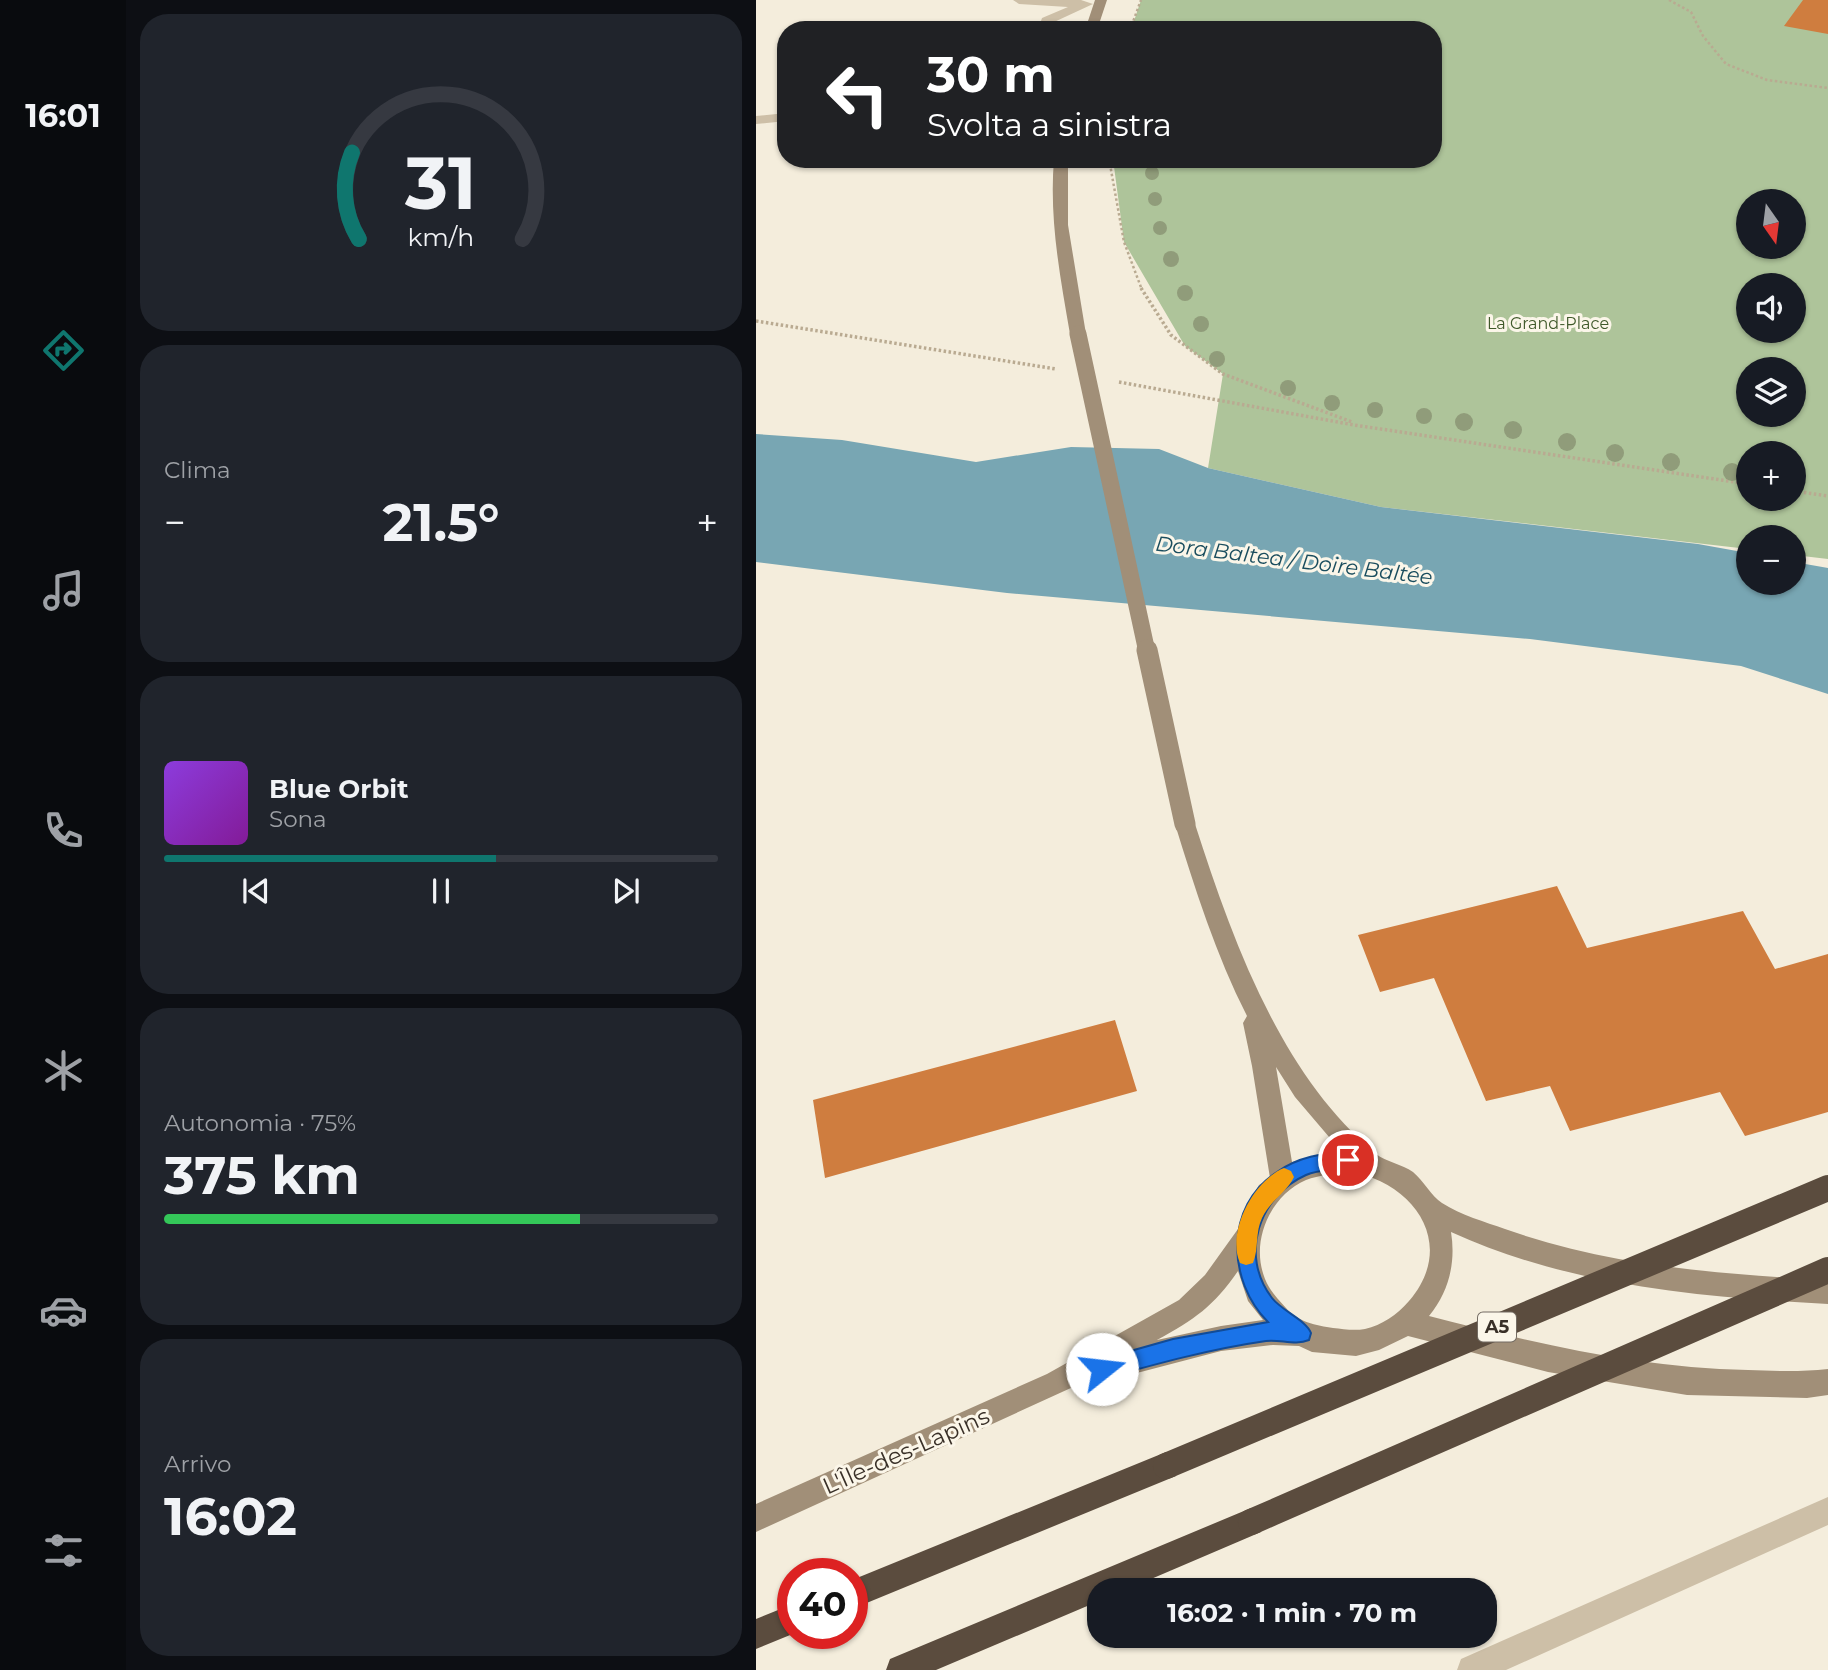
<!DOCTYPE html>
<html lang="it">
<meta charset="utf-8">
<style>
:root{--surface:#171b24;--page:#20242c;--text:#f1f3f6;--muted:#9ea1a6;--line:#363941;--accent:#0f766e}
body{margin:0;font-family:Montserrat,sans-serif;background:var(--page);color:var(--text);height:100vh;display:flex;flex-direction:column;font-size:26px;white-space:nowrap}
*{box-sizing:border-box;margin:0}
p{font-size:23px;color:var(--muted)}
.icon{flex:none;width:38px;height:38px;fill:none;stroke:currentColor;stroke-width:2;stroke-linecap:round;stroke-linejoin:round}
.map{position:relative;flex:1;overflow:hidden}
.side{display:flex;flex-direction:column;gap:14px;padding:14px;background:#0d0f14;width:630px}
.side>*{flex:none}
.guide{position:absolute;left:21px;top:21px;width:665px;height:147px;border-radius:28px;box-shadow:0 2px 5px #0004;background:#202124;color:#fff;overflow:hidden}
.needle{width:46px;rotate:166deg}
.fabs{position:absolute;left:980px;top:189px;display:grid;gap:14px}
.fabs a{display:grid;place-items:center;width:70px;height:70px;border-radius:50%;background:var(--surface);box-shadow:0 2px 5px #0004;font-size:35px}
.speed{position:absolute;left:21px;top:1558px;display:flex;gap:14px;font-size:35px;font-weight:700;text-align:center}
.speed>*{display:grid;place-content:center;width:91px;height:91px;border-radius:50%;background:var(--surface);box-shadow:0 2px 5px #0004;line-height:1}
.speed .limit{border:10px solid #d22;background:#fff;color:#111}
.pin{position:absolute;display:grid;place-items:center;width:60px;height:60px;color:#fff;margin:-30px;border:4px solid #fff;border-radius:50%;box-shadow:0 2px 7px #0007}
.me{position:absolute;width:77px;margin:-38px;rotate:74deg;stroke-linejoin:round;filter:drop-shadow(0 0 5px #0008)}
.turn{display:flex;align-items:center;gap:24px;height:147px;padding:0 35px;font-size:32px}
.turn .icon{width:91px;height:91px;stroke-width:2.5}
.turn b{display:block;font-size:49px;line-height:60px}
.big{font-size:52px;font-weight:700;line-height:1.1}
.side .tile{flex:1;display:flex;flex-direction:column;justify-content:center;gap:10px;min-width:0;padding:0 24px;border-radius:28px;background:var(--page)}
.side .dial{align-items:center;gap:0}
.dial svg{height:182px;overflow:visible;fill:none;stroke:var(--line);stroke-width:7;stroke-linecap:round;text-anchor:middle}
.dial text{fill:var(--text);stroke:none}
.song{display:flex;align-items:center;gap:21px}
.cover{width:84px;height:84px;border-radius:10px;background:linear-gradient(135deg,hsl(270 70% 55%),hsl(290 70% 35%))}
.played{height:7px;border-radius:4px;background:linear-gradient(90deg,var(--accent) 60%,var(--line) 60%)}
.keys{display:flex;justify-content:space-around;direction:ltr}
.heat{display:flex;justify-content:space-between;align-items:center;font-size:38px;direction:ltr}
.charge{height:10px;border-radius:5px;background:linear-gradient(90deg,#34c759 75%,var(--line) 0)}
.trip{position:absolute;left:331px;top:1578px;width:410px;height:70px;border-radius:28px;background:var(--surface);box-shadow:0 2px 5px #0004;font-weight:700;line-height:70px;text-align:center}
main{display:flex;flex:1;min-height:0}
.menu{display:flex;flex-direction:column;width:126px;justify-content:space-around;align-items:center;background:#090b0e;color:var(--muted)}
.menu .icon{width:49px;height:49px}
.menu .current{color:var(--accent)}
.menu b{font-size:32px;color:var(--text)}
.map>svg:first-child{display:block}
</style>
<main>
<nav class="menu">
<b>16:01</b>
<svg class="icon current" aria-label="directions" viewBox="0 0 24 24"><path d="M12 3l9 9-9 9-9-9zM9 14v-3h6M13 9l2 2-2 2"/></svg>
<svg class="icon" aria-label="music" viewBox="0 0 24 24"><path d="M9 18V5l10-2v13"/><circle cx="6" cy="18" r="3"/><circle cx="16" cy="16" r="3"/></svg>
<svg class="icon" aria-label="phone" viewBox="0 0 24 24"><path d="M5 4h4l2 5-3 2q2 4 5 5l2-3 5 2v4C11 20 4 13 5 4z"/></svg>
<svg class="icon" aria-label="climate" viewBox="0 0 24 24"><path d="M12 3v18M4 7l16 10M4 17L20 7"/></svg>
<svg class="icon" aria-label="car" viewBox="0 0 24 24"><path d="M5 17H2v-5l4-1 3-4h7l3 4 3 1v5h-3M9 17h6M6 11h13"/><circle cx="7" cy="17" r="2"/><circle cx="17" cy="17" r="2"/></svg>
<svg class="icon" aria-label="filters" viewBox="0 0 24 24"><path d="M4 7h16M4 17h16"/><circle cx="9" cy="7" r="2"/><circle cx="15" cy="17" r="2"/></svg>
</nav>
<section class="side">
<div class="tile dial"><svg viewBox="0 0 100 80">
<path d="M14 69A42 42 0 1 1 86 69"/>
<path d="M14 69A42 42 0 0 1 11 31" stroke="#0f766e"/>
<text x="50" y="56" font-size="32" font-weight="700">31</text>
<text x="50" y="72" font-size="11">km/h</text>
</svg></div>
<div class="tile"><p>Clima</p>
<div class="heat"><a>−</a><b class="big">21.5°</b><a>+</a></div>
</div>
<div class="tile">
<div class="song"><i class="cover"></i><div><b>Blue Orbit</b><p>Sona</p></div></div>
<div class="played"></div>
<div class="keys"><svg class="icon" aria-label="previous" viewBox="0 0 24 24"><path d="M18 5L8 12l10 7zM5 5v14"/></svg><svg class="icon" aria-label="pause" viewBox="0 0 24 24"><path d="M8 5v14M16 5v14"/></svg><svg class="icon" aria-label="next" viewBox="0 0 24 24"><path d="M6 5l10 7-10 7zM19 5v14"/></svg></div>
</div>
<div class="tile"><p>Autonomia · 75%</p><b class="big">375 km</b><div class="charge"></div></div>
<div class="tile"><p>Arrivo</p><b class="big">16:02</b></div>
</section>
<div class="map">
<svg width="1072" height="1670" viewBox="0 0 1072 1670">
<rect width="100%" height="100%" fill="#f4eddc"/>
<path fill="#aec49a" fill-rule="evenodd" d="M 385,0 L 1072,0 L 1072,559 L 1038,555 L 1038,537 L 992,537 L 992,549 L 625,507 L 452,468 L 467,374 L 429,346 L 368,242 L 357,159 L 677,159 L 677,30 L 375,30 ZM 992,201 L 1038,201 L 1038,247 L 992,247 ZM 992,285 L 1038,285 L 1038,331 L 992,331 ZM 992,369 L 1038,369 L 1038,415 L 992,415 ZM 992,453 L 1038,453 L 1038,499 L 992,499 Z"/>
<path fill="#78a6b3" d="M 0,434 L 86,440 L 220,462 L 315,447 L 403,449 L 452,468 L 625,507 L 942,544 L 992,553 L 992,583 L 1038,583 L 1038,562 L 1072,568 L 1072,694 L 985,666 L 774,639 L 251,593 L 0,562 Z"/>
<path fill="#cf7d3f" d="M 1047,0 L 1072,0 L 1072,34 L 1028,26 Z
M 801,886 L 831,948 L 987,911 L 1019,969 L 1072,954 L 1072,1112 L 989,1136 L 964,1092 L 814,1131 L 794,1086 L 730,1101 L 678,978 L 624,992 L 602,935 Z
M 359,1020 L 381,1091 L 69,1178 L 57,1100 Z"/>
<g fill="none" stroke-linecap="round" stroke-linejoin="round">
<path stroke="#b9aa91" stroke-width="2.5" stroke-dasharray="2.5 2.5" stroke-linecap="butt" d="M 913,0 L 935,12 L 947,36 L 970,64 L 1011,80 L 1072,88
M 374,30 L 385,0
M 353,159 L 368,242 L 386,290"/>
<path stroke="#b9aa91" stroke-width="3.5" stroke-dasharray="2.5 2.5" stroke-linecap="butt" d="M 385,288 L 415,335 L 467,374 L 596,422
M 0,321 L 300,369
M 363,382 L 598,425 L 992,484
M 1038,491 L 1072,496"/>
<path fill="#cdbfa7" fill-rule="evenodd" d="M 257,0 L 325,0 L 337,4 L 296,23 L 294,30 L 282,30 L 286,18 L 312,7 L 263,4 Z
M 30,113 L 30,121 L 0,124 L 0,116 Z
M 1072,1497 L 1072,1525 L 750,1670 L 701,1670 L 705,1659 Z"/>
<path fill="#a18f78" fill-rule="evenodd" d="M 339,0 L 351,0 L 341,30 L 329,30 Z
M 298,159 L 312,159 L 312,225 L 330,334 L 322,339 L 314,334 C 304,276 293,219 298,159 Z
M 429,816 L 436,818 L 439,824 C 476,939 524,1074 620,1154 C 630,1162 646,1164 657,1172 C 668,1181 675,1196 686,1203 C 705,1215 729,1222 749,1229 C 853,1266 963,1274 1072,1280 L 1072,1304 C 944,1297 813,1286 695,1232 C 700,1262 693,1292 673,1316 C 779,1343 883,1368 992,1370 C 1019,1371 1045,1372 1072,1369 L 1072,1395 L 1051,1398 L 931,1395 L 792,1372 L 652,1336 L 623,1350 L 600,1356 L 556,1352 L 543,1346 L 517,1345 L 465,1351 L 335,1385 L 328,1382 L 0,1532 L 0,1504 L 291,1374 L 423,1300 L 449,1275 L 482,1229 L 486,1216 L 503,1185 L 514,1178 L 496,1066 L 487,1023 L 491,1016 C 460,955 439,889 419,824 L 422,818 ZM 520,1067 L 539,1097 L 585,1151 L 536,1162 ZM 592,1171 C 658,1182 702,1244 653,1301 C 641,1315 626,1325 609,1329 C 598,1331 587,1329 577,1328 C 561,1326 540,1321 530,1308 C 524,1301 517,1294 513,1287 C 491,1249 511,1197 550,1180 C 563,1175 579,1174 592,1171 ZM 482,1271 L 492,1301 L 507,1320 L 465,1326 L 401,1340 C 439,1319 457,1307 482,1271 Z"/>
<path fill="#5b4c3e" fill-rule="evenodd" d="M 410,1452 L 420,1456 L 424,1466 L 420,1476 L 96,1609 L 96,1580 Z
M 495,1508 L 505,1512 L 509,1522 L 505,1532 L 367,1591 L 343,1591 L 343,1601 L 180,1670 L 130,1670 L 134,1659 Z
M 37,1604 L 37,1633 L 39,1633 L 0,1649 L 0,1619 Z"/>
<path stroke="#a18f78" stroke-width="17" d="M 322,334 L 391,652"/>
<path stroke="#a18f78" stroke-width="21" d="M 391,650 L 429,824"/>
<path stroke="#5b4c3e" stroke-width="26" d="M 410,1466 L 1072,1188
M 495,1522 L 1072,1270"/>
</g>
<g fill="#909c7a">
<circle cx="396" cy="173" r="7"/>
<circle cx="399" cy="199" r="7"/>
<circle cx="404" cy="228" r="7"/>
<circle cx="415" cy="259" r="8"/>
<circle cx="429" cy="293" r="8"/>
<circle cx="445" cy="324" r="8"/>
<circle cx="461" cy="359" r="8"/>
<circle cx="532" cy="388" r="8"/>
<circle cx="576" cy="403" r="8"/>
<circle cx="619" cy="410" r="8"/>
<circle cx="668" cy="416" r="8"/>
<circle cx="708" cy="422" r="9"/>
<circle cx="757" cy="430" r="9"/>
<circle cx="811" cy="442" r="9"/>
<circle cx="859" cy="453" r="9"/>
<circle cx="915" cy="462" r="9"/>
<circle cx="976" cy="472" r="9"/>
</g>
<path fill="#1a73e8" stroke="#114b97" stroke-width="2" d="M 592,1152 L 598,1154 L 601,1160 L 598,1166 C 583,1172 566,1168 550,1175 C 503,1196 483,1255 516,1298 C 526,1311 550,1320 555,1333 L 553,1340 C 539,1346 524,1339 510,1341 C 454,1349 400,1364 346,1379 L 339,1376 L 336,1369 L 339,1362 L 346,1359 L 417,1339 L 512,1322 C 471,1281 468,1206 521,1172 C 542,1157 566,1153 592,1152 Z"/>
<path fill="#f59e0b" d="M 528,1168 L 535,1171 L 538,1177 C 531,1192 514,1201 506,1218 C 499,1232 503,1249 497,1263 L 490,1265 L 484,1263 C 470,1232 498,1180 528,1168 Z"/>
<g text-anchor="middle" dominant-baseline="central" stroke-width="6" stroke-linejoin="round" paint-order="stroke">
<g font-size="16" fill="#3f592a" stroke="#fbf6e9">
<text x="792" y="323">La Grand-Place</text>
</g>
<rect fill="#fbf6e9" stroke="#736b62" stroke-width="2" x="722" y="1312.5" width="38" height="29" rx="5"/>
<g font-size="18" font-weight="bold" fill="#393028">
<text x="741" y="1327">A5</text>
</g>
<g font-size="21" font-style="italic" fill="#1a4d5e" stroke="#fbf6e9">
<text transform="translate(538 560) rotate(7)">Dora Baltea / Doire Baltée</text>
</g>
<g font-size="23" fill="#393028" stroke="#fbf6e9">
<text transform="translate(150 1451) rotate(-24)">L'Île-des-Lapins</text>
</g>
</g>
</svg>
<div class="fabs">
<a><svg class="needle" viewBox="-14 -14 28 28"><path d="M0-13l5 13h-10z" fill="#e53935"/><path d="M0 13l5-13h-10z" fill="#9ea1a6"/></svg></a>
<a><svg class="icon" aria-label="sound" viewBox="0 0 24 24"><path d="M4 9h4l5-4v14l-5-4H4zM17 9q2 3 0 6"/></svg></a>
<a><svg class="icon" aria-label="layers" viewBox="0 0 24 24"><path d="M12 4l9 5-9 5-9-5zM3 14l9 5 9-5"/></svg></a>
<a>+</a>
<a>−</a>
</div>
<div class="speed"><div class="limit">40</div></div>
<div class="pin" style="left:592px;top:1160px;background:#d93025"><svg class="icon" aria-label="arrive" viewBox="0 0 24 24"><path d="M6 21V4h12l-3 4 3 4H6"/></svg></div>
<svg class="me" style="left:346px;top:1369px" viewBox="-20 -20 40 40"><circle r="19" fill="#fff"/><path d="M0-13L10 11 0 6-10 11z" fill="#1a73e8"/></svg>
<div class="trip">16:02 · 1 min · 70 m</div>
<div class="guide">
<div class="turn"><svg class="icon" aria-label="left" viewBox="0 0 24 24"><path d="M17 20v-9H6M10 6l-5 5 5 5"/></svg><div><b>30 m</b>Svolta a sinistra</div></div>
</div>
</div>
</main>
